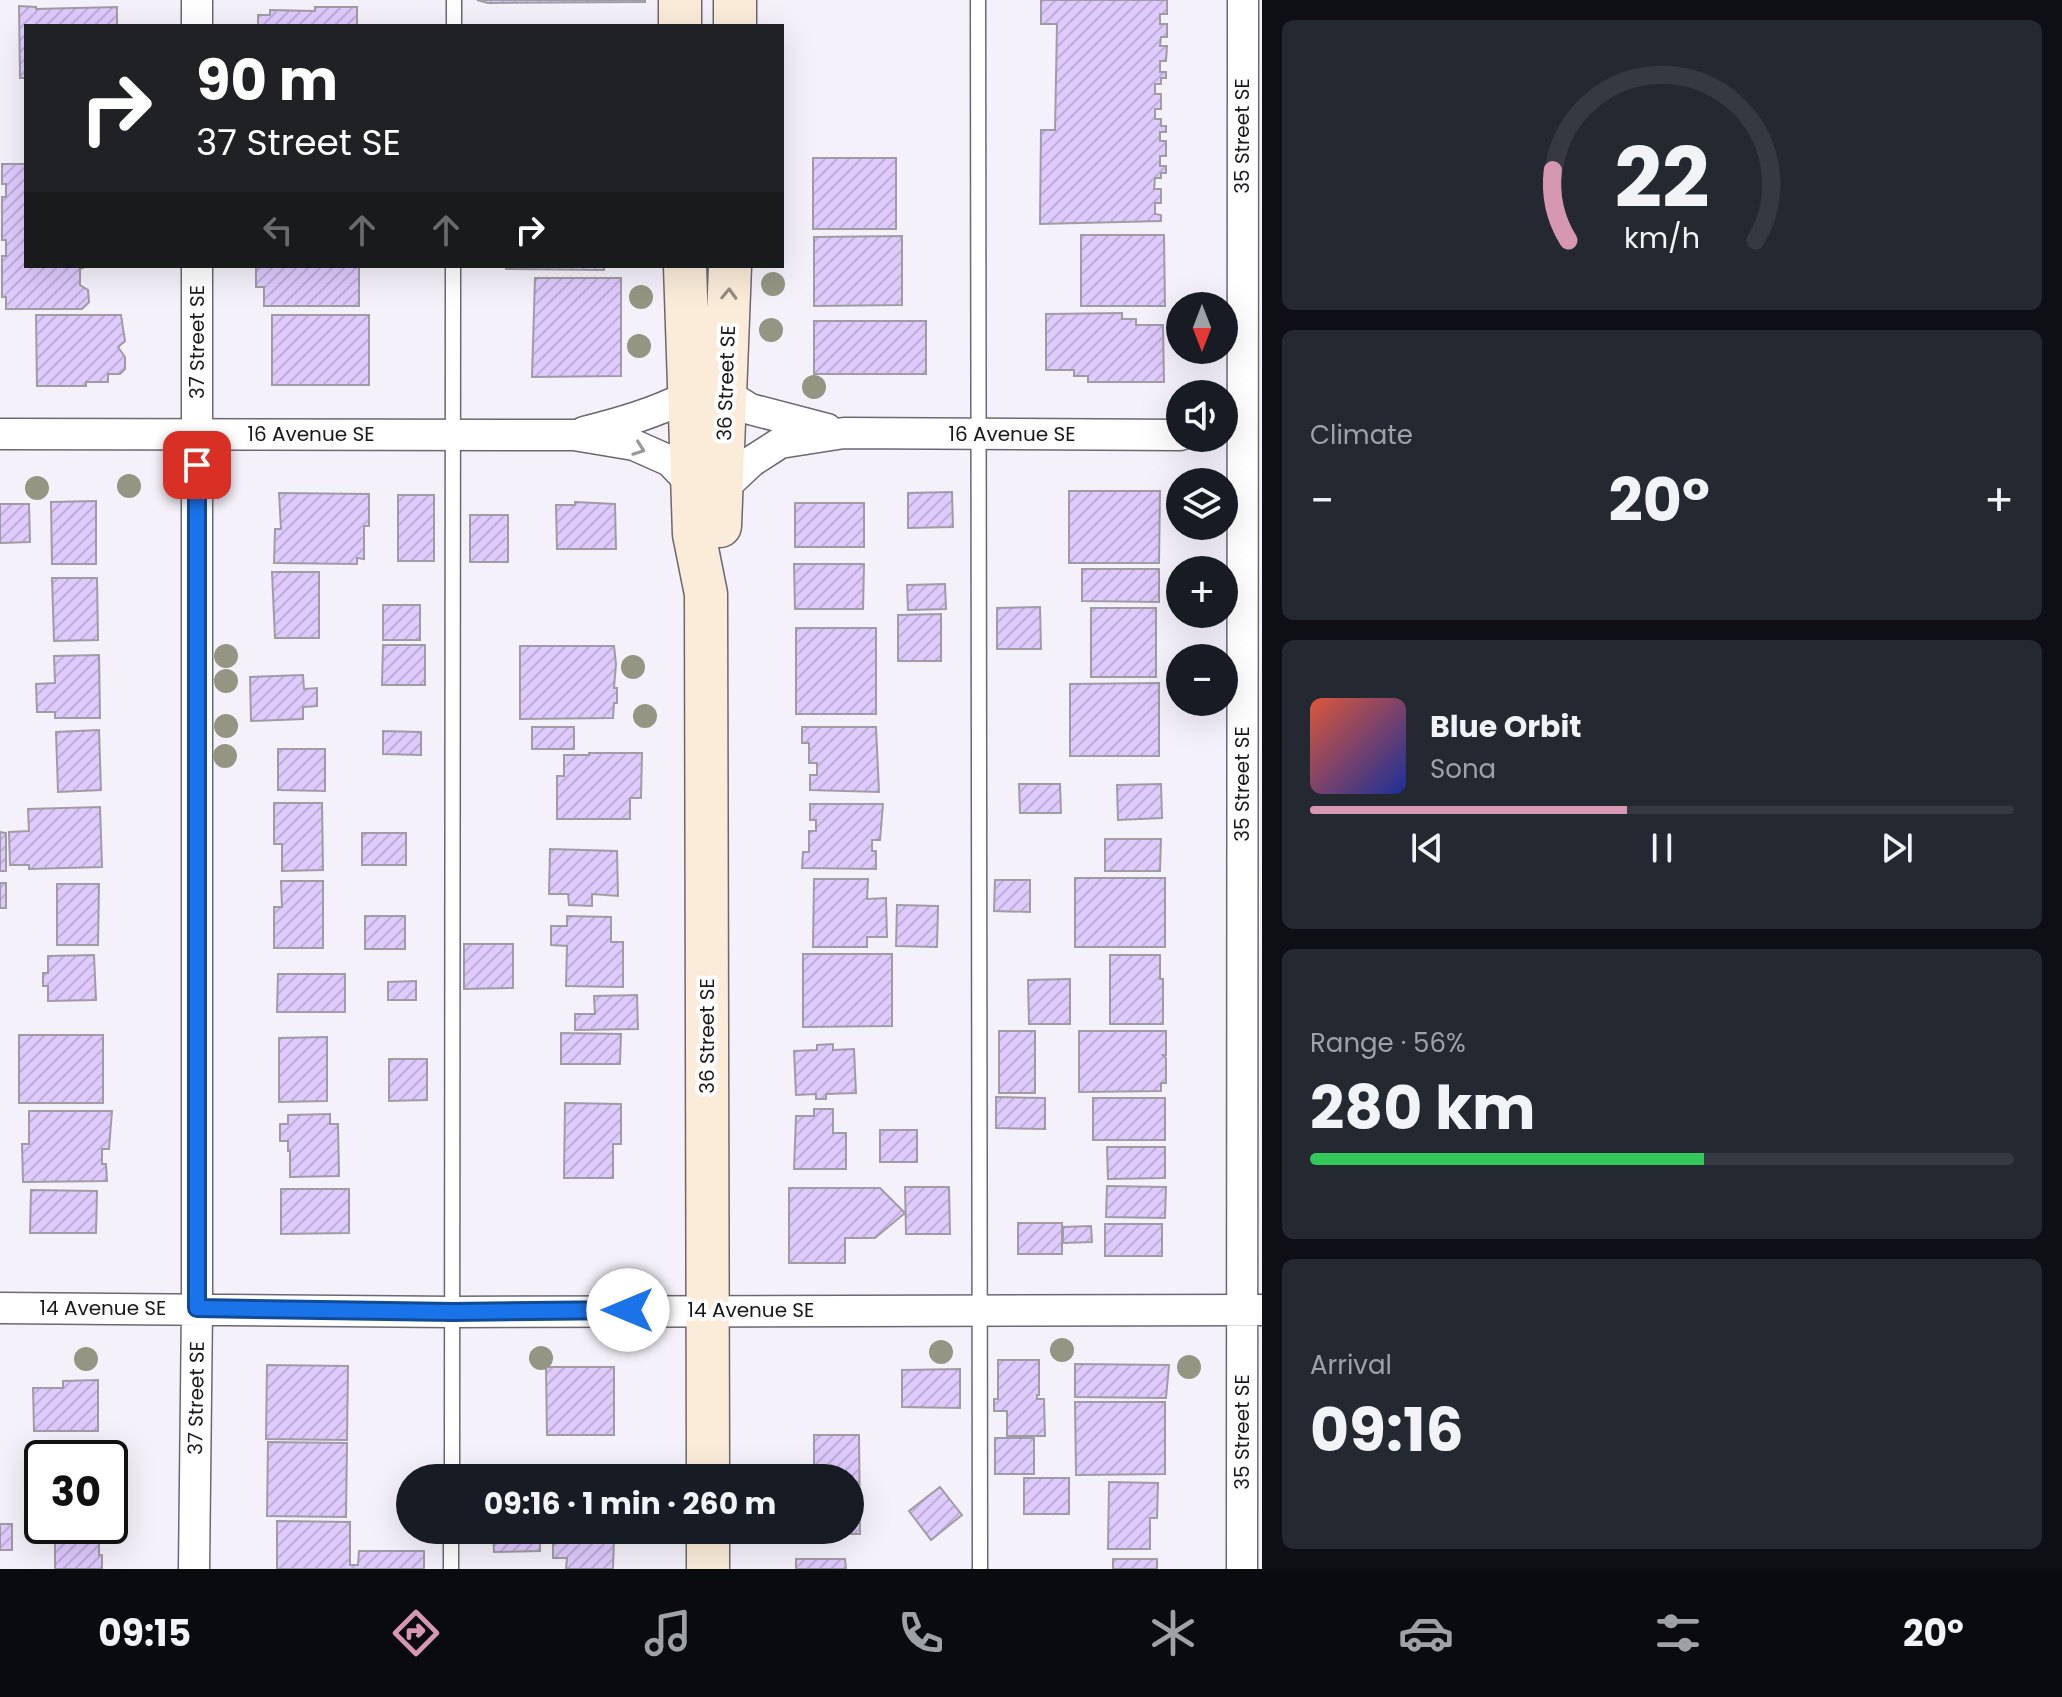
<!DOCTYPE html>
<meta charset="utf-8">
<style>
:root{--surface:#171b24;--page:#242831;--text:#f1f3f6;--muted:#9ea1a6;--line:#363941;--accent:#d697b0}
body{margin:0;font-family:Poppins,sans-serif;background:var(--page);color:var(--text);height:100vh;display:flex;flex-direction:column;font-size:30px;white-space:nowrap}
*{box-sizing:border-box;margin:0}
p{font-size:26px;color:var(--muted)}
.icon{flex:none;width:44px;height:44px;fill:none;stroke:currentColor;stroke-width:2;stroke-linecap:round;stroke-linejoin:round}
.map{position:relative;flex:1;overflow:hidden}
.panel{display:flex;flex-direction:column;gap:20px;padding:20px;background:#0d0f14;width:800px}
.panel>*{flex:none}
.top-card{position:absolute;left:24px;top:24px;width:760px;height:244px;border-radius:0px;box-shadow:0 8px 32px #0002;background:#202124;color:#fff;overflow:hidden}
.needle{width:52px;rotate:180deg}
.buttons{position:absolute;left:1166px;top:292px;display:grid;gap:16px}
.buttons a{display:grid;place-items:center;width:72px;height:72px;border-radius:50%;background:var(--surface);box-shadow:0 8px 32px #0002;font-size:40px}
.speed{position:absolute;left:24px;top:1440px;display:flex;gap:16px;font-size:40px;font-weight:700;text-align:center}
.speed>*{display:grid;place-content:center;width:104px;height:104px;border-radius:50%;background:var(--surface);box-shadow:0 8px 32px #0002;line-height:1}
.speed .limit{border:4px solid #111;border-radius:12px;background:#fff;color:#111}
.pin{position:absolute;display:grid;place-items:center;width:68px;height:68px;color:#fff;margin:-34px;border-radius:16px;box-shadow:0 4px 12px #0006}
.me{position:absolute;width:88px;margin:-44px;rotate:270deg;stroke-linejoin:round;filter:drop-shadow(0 0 6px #0008)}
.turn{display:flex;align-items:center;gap:28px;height:168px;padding:0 40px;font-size:36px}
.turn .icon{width:104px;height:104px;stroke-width:2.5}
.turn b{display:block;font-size:56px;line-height:68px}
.lanes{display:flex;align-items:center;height:76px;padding:0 40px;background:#0003;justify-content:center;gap:40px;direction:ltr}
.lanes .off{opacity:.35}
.big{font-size:60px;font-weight:700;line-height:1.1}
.panel .card{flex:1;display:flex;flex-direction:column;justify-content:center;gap:12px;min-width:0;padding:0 28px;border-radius:12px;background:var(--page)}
.panel .dial{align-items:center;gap:0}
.dial svg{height:208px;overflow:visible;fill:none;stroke:var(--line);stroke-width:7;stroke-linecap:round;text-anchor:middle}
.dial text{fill:var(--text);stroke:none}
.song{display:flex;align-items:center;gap:24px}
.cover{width:96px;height:96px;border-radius:12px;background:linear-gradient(135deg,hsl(10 70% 55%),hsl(230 70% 35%))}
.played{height:8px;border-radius:4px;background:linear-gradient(90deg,var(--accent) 45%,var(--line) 45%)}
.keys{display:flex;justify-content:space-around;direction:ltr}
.heat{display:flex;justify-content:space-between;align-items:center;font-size:44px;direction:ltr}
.charge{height:12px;border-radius:6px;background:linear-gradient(90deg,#34c759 56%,var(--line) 0)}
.trip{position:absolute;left:396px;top:1464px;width:468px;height:80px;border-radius:40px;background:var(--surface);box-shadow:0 8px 32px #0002;font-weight:700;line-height:80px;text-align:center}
.dock{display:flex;height:128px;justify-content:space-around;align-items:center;background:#090b0e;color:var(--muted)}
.dock .icon{width:56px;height:56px}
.dock .active{color:var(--accent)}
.dock b{font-size:36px;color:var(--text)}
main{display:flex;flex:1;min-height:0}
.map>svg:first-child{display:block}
</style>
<main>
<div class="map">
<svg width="1262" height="1569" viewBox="0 0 1262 1569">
<defs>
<pattern id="building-hatch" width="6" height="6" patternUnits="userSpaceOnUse" patternTransform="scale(2)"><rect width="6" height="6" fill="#dfcafe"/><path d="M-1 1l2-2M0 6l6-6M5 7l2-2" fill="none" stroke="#bfadd9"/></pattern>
</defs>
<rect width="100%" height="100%" fill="#f5f1fa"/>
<path fill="url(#building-hatch)" stroke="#9f9ca4" stroke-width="2" d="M 477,0 L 645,0 L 645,2 L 488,3 Z
M 1041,0 L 1167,0 L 1167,14 L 1160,14 L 1160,24 L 1167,24 L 1167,37 L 1161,37 L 1160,46 L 1167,46 L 1166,61 L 1160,61 L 1160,72 L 1166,72 L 1166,78 L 1161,78 L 1161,84 L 1155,84 L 1155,94 L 1161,94 L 1161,109 L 1155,109 L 1155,119 L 1161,119 L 1161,126 L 1166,126 L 1166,132 L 1160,132 L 1160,141 L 1166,141 L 1166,156 L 1160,156 L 1160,166 L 1166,166 L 1166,173 L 1161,173 L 1161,178 L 1155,178 L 1154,189 L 1161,189 L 1161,203 L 1155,203 L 1155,214 L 1161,215 L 1161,221 L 1040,224 L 1041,130 L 1055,130 L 1057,24 L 1041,24 Z
M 19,6 L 36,7 L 36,9 L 117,7 L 117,26 L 26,26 L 26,78 L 20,78 Z
M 315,7 L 357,7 L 357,26 L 258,26 L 258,15 L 270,15 L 270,10 L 315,11 Z
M 813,158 L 896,158 L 896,229 L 813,229 Z
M 2,164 L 26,164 L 26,266 L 87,266 L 80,269 L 80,285 L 88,290 L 89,302 L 82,309 L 6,309 L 6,297 L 2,297 L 2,256 L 6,256 L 6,240 L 2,240 L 2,197 L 6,197 L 6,184 L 2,184 Z
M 1081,235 L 1164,235 L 1165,306 L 1081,306 Z
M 902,236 L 902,305 L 814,306 L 814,237 Z
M 256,266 L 359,266 L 359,306 L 264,306 L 264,287 L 256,287 Z
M 506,266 L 604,266 L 604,270 L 506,269 Z
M 535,278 L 621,278 L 621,376 L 532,377 Z
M 1122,313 L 1122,319 L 1136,319 L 1136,325 L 1163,325 L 1164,382 L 1088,382 L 1088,376 L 1074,376 L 1074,370 L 1046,370 L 1046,314 Z
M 36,315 L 121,315 L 125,341 L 118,347 L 125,357 L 125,369 L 120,374 L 108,374 L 108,382 L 86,382 L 86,386 L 37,386 Z
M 272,315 L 369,315 L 369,385 L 272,385 Z
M 814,321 L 926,321 L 926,374 L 814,374 Z
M 1069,491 L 1160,491 L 1159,563 L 1069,563 Z
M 952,492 L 953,527 L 908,528 L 908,493 Z
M 279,493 L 369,494 L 369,526 L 364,526 L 364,559 L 357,558 L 357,564 L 274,563 L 275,529 L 281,529 Z
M 398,495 L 434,495 L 434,561 L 398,561 Z
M 96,501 L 96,564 L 52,564 L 51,502 Z
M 575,502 L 615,504 L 616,549 L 557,549 L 556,505 L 575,505 Z
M 795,503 L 864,503 L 864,547 L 795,547 Z
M 0,504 L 29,504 L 30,542 L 0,543 Z
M 470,515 L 508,515 L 508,562 L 470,562 Z
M 794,564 L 864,564 L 863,609 L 795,609 Z
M 1082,569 L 1159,569 L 1159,602 L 1082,601 Z
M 272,572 L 319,572 L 319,638 L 275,638 Z
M 52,578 L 97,578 L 98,640 L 54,641 Z
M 945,584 L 946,609 L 908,610 L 907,585 Z
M 383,605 L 420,605 L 420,640 L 383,640 Z
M 1040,607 L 1041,649 L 997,649 L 997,608 Z
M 1091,608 L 1156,608 L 1156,677 L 1091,677 Z
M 941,614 L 941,661 L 898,661 L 898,615 Z
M 796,628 L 876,628 L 876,714 L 796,714 Z
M 383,645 L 425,645 L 425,685 L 382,685 Z
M 520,646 L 614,646 L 616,664 L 614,688 L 617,688 L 617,703 L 614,703 L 613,718 L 520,719 Z
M 99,655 L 100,718 L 55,718 L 55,712 L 37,712 L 36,684 L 55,683 L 54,656 Z
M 303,675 L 304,689 L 317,688 L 317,706 L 303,707 L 303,719 L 251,721 L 250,677 Z
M 1159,683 L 1159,756 L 1070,756 L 1070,684 Z
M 532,727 L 574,727 L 574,749 L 532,749 Z
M 802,727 L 876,727 L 879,792 L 810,790 L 810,775 L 817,775 L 817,763 L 809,763 L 809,743 L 802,743 Z
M 99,730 L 101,790 L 58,792 L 56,732 Z
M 383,731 L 421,732 L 421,755 L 383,754 Z
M 278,749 L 325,749 L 325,791 L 278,790 Z
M 589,753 L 642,753 L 641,798 L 630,798 L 630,819 L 557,819 L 557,776 L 564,776 L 564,755 L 589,755 Z
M 1019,784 L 1060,784 L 1061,813 L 1020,813 Z
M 1161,784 L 1162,818 L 1118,820 L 1117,785 Z
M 274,803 L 322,803 L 323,870 L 282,871 L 282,844 L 274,844 Z
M 810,804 L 883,804 L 880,840 L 872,840 L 872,851 L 876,851 L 876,869 L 802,868 L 803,852 L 809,852 L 809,831 L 816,831 L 816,820 L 810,820 Z
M 100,807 L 102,867 L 29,869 L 29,865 L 10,865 L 9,832 L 29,831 L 28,809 Z
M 0,832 L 6,833 L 6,871 L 0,871 Z
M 362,833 L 406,833 L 406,865 L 362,865 Z
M 1105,839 L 1161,839 L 1160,871 L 1105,871 Z
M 550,849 L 617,851 L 618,896 L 592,894 L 592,906 L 569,905 L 568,894 L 549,894 Z
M 1075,878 L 1165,878 L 1165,947 L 1075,947 Z
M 814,879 L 868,879 L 867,899 L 886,898 L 887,937 L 867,937 L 867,947 L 813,947 Z
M 995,880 L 1030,880 L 1030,912 L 994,911 Z
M 281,881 L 323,881 L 323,948 L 274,948 L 274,907 L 282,907 Z
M 0,883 L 6,883 L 6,908 L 0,908 Z
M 57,884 L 99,884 L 98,945 L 57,945 Z
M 897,905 L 938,906 L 937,947 L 896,946 Z
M 365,916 L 405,916 L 405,949 L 365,949 Z
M 567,916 L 611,917 L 611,942 L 623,942 L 623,987 L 566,986 L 567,946 L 551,945 L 551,926 L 567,926 Z
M 464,944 L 513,944 L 513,988 L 464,989 Z
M 803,954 L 892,954 L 892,1026 L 803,1027 Z
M 94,955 L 96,1000 L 48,1001 L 48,986 L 43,986 L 43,973 L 48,973 L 48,956 Z
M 1110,955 L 1160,955 L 1160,979 L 1163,979 L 1163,1024 L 1110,1024 Z
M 278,974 L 345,974 L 345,1012 L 277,1012 Z
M 1070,979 L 1070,1024 L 1029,1024 L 1028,980 Z
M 416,981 L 416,1000 L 388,1000 L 388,982 Z
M 637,995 L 638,1029 L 575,1030 L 575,1014 L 595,1014 L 594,996 Z
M 999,1031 L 1035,1031 L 1035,1093 L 999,1093 Z
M 1079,1031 L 1166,1031 L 1166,1055 L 1163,1055 L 1166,1058 L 1166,1083 L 1161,1083 L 1161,1091 L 1079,1092 Z
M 561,1033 L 621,1034 L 620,1064 L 561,1064 Z
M 19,1035 L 103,1035 L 103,1103 L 19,1103 Z
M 327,1037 L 327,1101 L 279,1102 L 279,1038 Z
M 833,1044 L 833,1050 L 854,1049 L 856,1093 L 826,1094 L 826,1099 L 816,1099 L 816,1094 L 796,1095 L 794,1051 L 817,1050 L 817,1045 Z
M 389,1059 L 427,1059 L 427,1100 L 389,1101 Z
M 996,1097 L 1045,1098 L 1045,1129 L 996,1128 Z
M 1093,1098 L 1165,1098 L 1165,1140 L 1093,1140 Z
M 565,1103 L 621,1104 L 621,1144 L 613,1144 L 613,1178 L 564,1178 Z
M 814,1109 L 833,1109 L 833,1133 L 846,1133 L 846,1169 L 794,1169 L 796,1116 L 814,1116 Z
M 29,1111 L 112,1111 L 109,1149 L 102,1149 L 102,1164 L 106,1164 L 107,1181 L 23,1182 L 22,1144 L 29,1144 Z
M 330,1114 L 330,1124 L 338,1124 L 339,1176 L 290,1177 L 290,1151 L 288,1151 L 288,1141 L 280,1141 L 280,1124 L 288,1124 L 288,1115 Z
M 880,1130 L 917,1130 L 917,1162 L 880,1162 Z
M 1107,1147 L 1165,1147 L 1165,1178 L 1108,1179 Z
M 1107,1186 L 1166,1187 L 1165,1218 L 1106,1217 Z
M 905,1187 L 949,1187 L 950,1234 L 906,1234 Z
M 789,1188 L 880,1188 L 905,1213 L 875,1238 L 845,1238 L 845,1263 L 789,1263 Z
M 281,1189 L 349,1189 L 349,1233 L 281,1234 Z
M 31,1190 L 97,1191 L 96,1233 L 30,1233 Z
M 1018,1223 L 1062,1223 L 1062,1254 L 1018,1254 Z
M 1105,1224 L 1162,1224 L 1162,1256 L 1105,1256 Z
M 1091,1226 L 1092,1242 L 1063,1243 L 1063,1227 Z
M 998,1360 L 1039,1360 L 1039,1395 L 1037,1395 L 1037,1399 L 1044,1399 L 1045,1436 L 1007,1436 L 1007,1411 L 994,1411 L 994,1399 L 998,1399 Z
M 1075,1364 L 1169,1365 L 1166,1398 L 1075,1397 Z
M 267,1365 L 348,1366 L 347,1440 L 266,1439 Z
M 546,1367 L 614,1367 L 614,1435 L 547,1435 Z
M 960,1369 L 960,1408 L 902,1407 L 902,1370 Z
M 98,1380 L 98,1431 L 34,1431 L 33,1388 L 63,1388 L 63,1381 Z
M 1075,1402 L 1165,1402 L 1165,1474 L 1076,1475 Z
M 814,1435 L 859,1435 L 860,1534 L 814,1534 L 814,1530 L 850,1530 L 850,1478 L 814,1478 Z
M 995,1438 L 1034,1438 L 1034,1474 L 995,1474 Z
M 268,1442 L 347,1443 L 346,1517 L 267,1516 Z
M 48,1444 L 93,1444 L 93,1458 L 48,1458 Z
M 1024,1478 L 1069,1478 L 1069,1514 L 1024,1514 Z
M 1109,1482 L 1158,1483 L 1157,1518 L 1150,1518 L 1150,1549 L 1108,1549 Z
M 940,1487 L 962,1515 L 931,1540 L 909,1511 Z
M 277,1521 L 350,1522 L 350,1565 L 358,1565 L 359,1551 L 424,1551 L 424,1569 L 277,1569 Z
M 0,1524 L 12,1524 L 12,1550 L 0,1550 Z
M 55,1529 L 99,1529 L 99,1555 L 102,1555 L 102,1569 L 55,1569 Z
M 493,1530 L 540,1530 L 540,1551 L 494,1552 Z
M 553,1536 L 614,1537 L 613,1569 L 566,1569 L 567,1558 L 553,1558 Z
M 796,1559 L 845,1559 L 846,1569 L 796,1569 Z
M 1113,1559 L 1157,1559 L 1157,1569 L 1113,1569 Z"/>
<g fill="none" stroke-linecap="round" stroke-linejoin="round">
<g stroke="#6b6870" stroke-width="17">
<path id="service" d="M 978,0 L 980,1569
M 454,26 L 454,0
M 452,1478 L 453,266
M 451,1569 L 451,1530"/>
</g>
<g stroke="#6b6870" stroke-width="33">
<path id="minor" d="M 197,26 L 197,0
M 726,394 L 750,409 L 827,429
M 584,432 C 620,423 655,413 688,396
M 0,434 L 574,435 L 634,445 L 670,461 L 693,485
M 721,490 L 752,461 L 780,443 L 844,433 L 1180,435
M 0,1308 L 453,1312 L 1260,1310
M 194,1569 L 197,1308 L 197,266
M 1242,1569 L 1243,0"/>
</g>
<g stroke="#6b6870" stroke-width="45">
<path id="secondary" d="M 680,0 L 680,26
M 735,26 L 735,0
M 685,266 L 694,534 L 706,594 L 708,1478
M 720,526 L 730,266
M 708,1530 L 708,1569"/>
</g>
<use href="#service" stroke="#fff" stroke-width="14"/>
<use href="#minor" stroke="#fff" stroke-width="30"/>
<use href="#secondary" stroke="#faecd9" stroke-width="42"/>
</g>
<g fill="#949582">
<circle cx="773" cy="284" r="12"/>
<circle cx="641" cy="297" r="12"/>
<circle cx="771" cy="330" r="12"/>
<circle cx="639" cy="346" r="12"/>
<circle cx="814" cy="387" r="12"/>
<circle cx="129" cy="486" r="12"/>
<circle cx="37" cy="488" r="12"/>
<circle cx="226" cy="656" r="12"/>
<circle cx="633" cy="667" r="12"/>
<circle cx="226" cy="681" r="12"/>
<circle cx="645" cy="716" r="12"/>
<circle cx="226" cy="726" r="12"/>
<circle cx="225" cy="756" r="12"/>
<circle cx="1062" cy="1350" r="12"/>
<circle cx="941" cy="1352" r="12"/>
<circle cx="541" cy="1358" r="12"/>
<circle cx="86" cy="1359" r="12"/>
<circle cx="1189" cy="1367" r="12"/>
</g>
<defs><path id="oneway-chevron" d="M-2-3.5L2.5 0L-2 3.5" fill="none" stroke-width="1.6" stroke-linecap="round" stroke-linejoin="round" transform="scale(2)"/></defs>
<use stroke="#948c83" href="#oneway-chevron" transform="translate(729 294) rotate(-88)"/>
<use stroke="#979798" href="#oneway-chevron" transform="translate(639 449) rotate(20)"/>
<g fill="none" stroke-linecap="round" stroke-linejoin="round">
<g stroke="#114b97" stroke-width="20">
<path id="route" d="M 197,465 L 197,1308 L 453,1312 L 628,1310"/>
</g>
<use href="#route" stroke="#1a73e8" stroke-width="14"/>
</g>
<g text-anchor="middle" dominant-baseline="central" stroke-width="8" stroke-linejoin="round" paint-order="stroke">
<g font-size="20" fill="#18171a" stroke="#fff">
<text transform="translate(1242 136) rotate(-90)">35 Street SE</text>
<text transform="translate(197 342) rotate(-90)">37 Street SE</text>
<text transform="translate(726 383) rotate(-88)">36 Street SE</text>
<text x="311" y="434">16 Avenue SE</text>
<text x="1012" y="434">16 Avenue SE</text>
<text transform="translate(1242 784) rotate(-90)">35 Street SE</text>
<text transform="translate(707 1036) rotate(-90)">36 Street SE</text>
<text x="103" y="1308">14 Avenue SE</text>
<text x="751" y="1310">14 Avenue SE</text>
<text transform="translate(196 1398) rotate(-89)">37 Street SE</text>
<text transform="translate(1242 1432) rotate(-90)">35 Street SE</text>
</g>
</g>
</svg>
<div class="buttons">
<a><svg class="needle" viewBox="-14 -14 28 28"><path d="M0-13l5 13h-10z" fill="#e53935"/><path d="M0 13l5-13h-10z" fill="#9ea1a6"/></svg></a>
<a><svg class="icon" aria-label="sound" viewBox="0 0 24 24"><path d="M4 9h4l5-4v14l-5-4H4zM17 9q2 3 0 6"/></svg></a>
<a><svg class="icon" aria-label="layers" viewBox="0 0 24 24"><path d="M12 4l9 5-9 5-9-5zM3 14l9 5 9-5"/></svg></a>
<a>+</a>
<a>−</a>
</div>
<div class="speed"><div class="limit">30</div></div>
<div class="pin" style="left:197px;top:465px;background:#d93025"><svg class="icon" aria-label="arrive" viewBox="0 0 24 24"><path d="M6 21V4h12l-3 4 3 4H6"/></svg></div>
<svg class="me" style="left:628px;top:1310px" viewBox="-20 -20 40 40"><circle r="19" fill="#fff"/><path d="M0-13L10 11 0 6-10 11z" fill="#1a73e8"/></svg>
<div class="trip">09:16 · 1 min · 260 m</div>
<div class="top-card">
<div class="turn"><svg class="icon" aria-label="right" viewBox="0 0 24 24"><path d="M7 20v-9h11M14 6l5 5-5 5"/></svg><div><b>90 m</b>37 Street SE</div></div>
<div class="lanes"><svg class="icon off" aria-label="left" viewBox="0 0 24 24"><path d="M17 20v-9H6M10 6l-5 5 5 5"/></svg><svg class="icon off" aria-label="ahead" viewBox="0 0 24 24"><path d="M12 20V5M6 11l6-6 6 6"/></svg><svg class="icon off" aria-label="ahead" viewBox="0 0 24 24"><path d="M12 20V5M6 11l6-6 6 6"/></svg><svg class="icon" aria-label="right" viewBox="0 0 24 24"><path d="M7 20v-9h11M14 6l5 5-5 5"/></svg></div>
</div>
</div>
<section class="panel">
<div class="card dial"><svg viewBox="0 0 100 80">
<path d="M14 69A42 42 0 1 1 86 69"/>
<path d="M14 69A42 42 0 0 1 8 42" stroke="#d697b0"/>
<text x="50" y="56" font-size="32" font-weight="700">22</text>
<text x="50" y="72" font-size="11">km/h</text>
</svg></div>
<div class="card"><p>Climate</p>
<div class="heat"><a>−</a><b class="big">20°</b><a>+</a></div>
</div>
<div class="card">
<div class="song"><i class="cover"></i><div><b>Blue Orbit</b><p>Sona</p></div></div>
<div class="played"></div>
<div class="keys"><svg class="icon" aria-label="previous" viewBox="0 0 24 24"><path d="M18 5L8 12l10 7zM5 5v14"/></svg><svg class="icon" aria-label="pause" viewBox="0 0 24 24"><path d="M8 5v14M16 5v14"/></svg><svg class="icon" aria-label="next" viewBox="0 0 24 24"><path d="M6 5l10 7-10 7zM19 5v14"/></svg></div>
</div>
<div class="card"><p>Range · 56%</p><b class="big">280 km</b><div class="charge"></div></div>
<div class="card"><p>Arrival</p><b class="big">09:16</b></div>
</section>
</main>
<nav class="dock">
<b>09:15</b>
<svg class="icon active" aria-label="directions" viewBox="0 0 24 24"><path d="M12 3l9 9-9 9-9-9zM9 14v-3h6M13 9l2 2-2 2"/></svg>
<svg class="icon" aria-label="music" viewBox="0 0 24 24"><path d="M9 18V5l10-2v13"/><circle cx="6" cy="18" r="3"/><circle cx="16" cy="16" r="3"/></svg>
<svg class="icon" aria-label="phone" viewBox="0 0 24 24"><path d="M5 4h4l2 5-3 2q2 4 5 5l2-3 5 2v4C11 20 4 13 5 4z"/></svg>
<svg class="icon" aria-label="climate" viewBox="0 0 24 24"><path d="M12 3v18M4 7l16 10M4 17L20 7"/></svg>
<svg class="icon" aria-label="car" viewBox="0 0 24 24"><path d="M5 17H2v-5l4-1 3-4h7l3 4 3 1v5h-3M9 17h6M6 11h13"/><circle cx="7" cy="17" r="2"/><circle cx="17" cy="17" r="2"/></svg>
<svg class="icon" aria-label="filters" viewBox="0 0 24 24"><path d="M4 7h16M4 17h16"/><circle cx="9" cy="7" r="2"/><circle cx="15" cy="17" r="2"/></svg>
<b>20°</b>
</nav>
